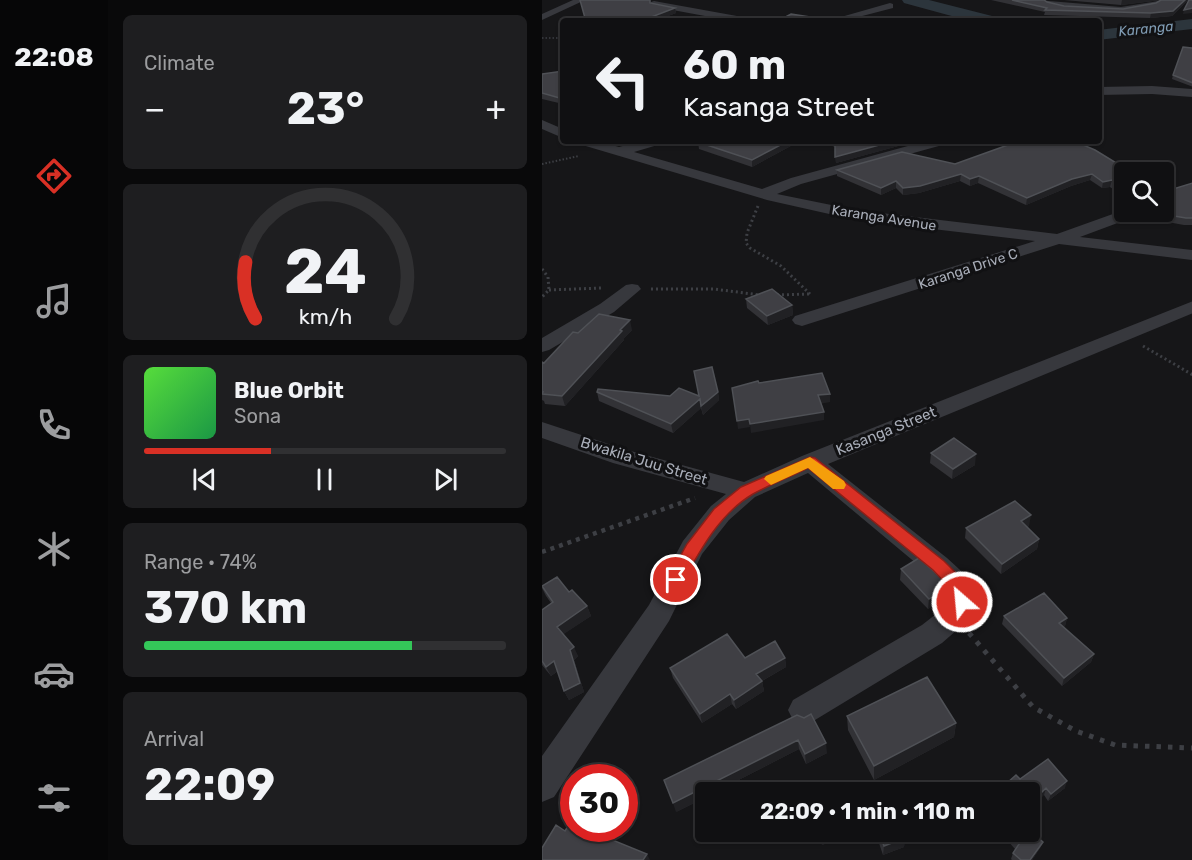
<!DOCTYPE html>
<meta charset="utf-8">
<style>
:root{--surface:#101012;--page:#1e1e20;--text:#f1f3f6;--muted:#9c9d9f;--line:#303032;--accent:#d93025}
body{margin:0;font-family:Rubik,sans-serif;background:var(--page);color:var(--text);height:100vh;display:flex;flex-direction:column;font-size:22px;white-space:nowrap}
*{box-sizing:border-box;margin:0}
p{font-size:20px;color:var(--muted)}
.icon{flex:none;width:33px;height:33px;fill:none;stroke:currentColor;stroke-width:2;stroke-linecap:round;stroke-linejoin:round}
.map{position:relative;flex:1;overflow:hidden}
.details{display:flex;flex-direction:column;gap:15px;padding:15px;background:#09090a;width:434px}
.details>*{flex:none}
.hud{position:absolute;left:18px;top:18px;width:542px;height:126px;border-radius:6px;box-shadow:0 2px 4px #0004,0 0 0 2px var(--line);background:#101012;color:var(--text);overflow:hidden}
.tools{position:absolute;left:572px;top:162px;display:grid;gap:12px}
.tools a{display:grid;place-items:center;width:60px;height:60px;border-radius:6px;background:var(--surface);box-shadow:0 2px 4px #0004,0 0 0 2px var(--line);font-size:30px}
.speed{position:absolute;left:18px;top:764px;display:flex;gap:12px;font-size:30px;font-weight:700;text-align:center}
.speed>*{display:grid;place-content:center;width:78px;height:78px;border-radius:50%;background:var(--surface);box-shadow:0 2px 4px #0004,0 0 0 2px var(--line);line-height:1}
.speed .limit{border:9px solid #d22;background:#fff;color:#111}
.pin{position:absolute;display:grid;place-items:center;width:51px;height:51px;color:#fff;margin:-26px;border:3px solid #fff;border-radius:50%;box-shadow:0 2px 6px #0007}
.me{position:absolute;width:66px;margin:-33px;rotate:333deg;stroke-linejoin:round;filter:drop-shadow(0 0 4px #0008)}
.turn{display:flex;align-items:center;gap:21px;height:126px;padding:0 24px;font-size:27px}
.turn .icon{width:78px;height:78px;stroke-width:2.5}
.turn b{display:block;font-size:42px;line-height:51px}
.big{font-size:45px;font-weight:700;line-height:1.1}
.details .card{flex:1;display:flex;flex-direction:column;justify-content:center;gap:9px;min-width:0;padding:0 21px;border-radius:9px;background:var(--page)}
.details .dial{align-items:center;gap:0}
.dial svg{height:156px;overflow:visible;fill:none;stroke:var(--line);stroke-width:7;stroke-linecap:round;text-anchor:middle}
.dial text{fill:var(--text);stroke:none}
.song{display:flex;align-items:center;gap:18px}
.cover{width:72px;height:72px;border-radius:9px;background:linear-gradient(135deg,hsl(110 70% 55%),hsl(140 70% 35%))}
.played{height:6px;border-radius:3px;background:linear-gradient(90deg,var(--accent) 35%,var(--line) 35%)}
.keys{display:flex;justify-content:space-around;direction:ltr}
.heat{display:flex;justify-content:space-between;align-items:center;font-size:33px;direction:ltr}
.charge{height:9px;border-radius:4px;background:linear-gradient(90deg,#34c759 74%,var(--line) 0)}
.trip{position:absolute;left:153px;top:782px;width:345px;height:60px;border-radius:6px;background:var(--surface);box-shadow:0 2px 4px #0004,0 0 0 2px var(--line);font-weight:700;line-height:60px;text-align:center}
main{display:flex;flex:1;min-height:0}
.tabs{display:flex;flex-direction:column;width:108px;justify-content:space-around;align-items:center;background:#060607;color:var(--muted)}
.tabs .icon{width:42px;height:42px}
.tabs .active{color:var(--accent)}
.tabs b{font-size:27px;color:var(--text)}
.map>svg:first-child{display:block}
</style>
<main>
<nav class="tabs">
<b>22:08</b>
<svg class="icon active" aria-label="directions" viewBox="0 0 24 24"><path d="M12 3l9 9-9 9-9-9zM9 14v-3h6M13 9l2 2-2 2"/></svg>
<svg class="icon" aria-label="music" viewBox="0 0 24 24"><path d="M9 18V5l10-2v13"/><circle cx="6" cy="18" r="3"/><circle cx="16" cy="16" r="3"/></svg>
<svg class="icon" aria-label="phone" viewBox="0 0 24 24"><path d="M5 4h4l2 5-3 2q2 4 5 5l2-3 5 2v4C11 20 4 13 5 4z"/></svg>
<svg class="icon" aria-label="climate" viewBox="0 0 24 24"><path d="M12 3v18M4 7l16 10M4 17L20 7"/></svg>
<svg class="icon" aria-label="car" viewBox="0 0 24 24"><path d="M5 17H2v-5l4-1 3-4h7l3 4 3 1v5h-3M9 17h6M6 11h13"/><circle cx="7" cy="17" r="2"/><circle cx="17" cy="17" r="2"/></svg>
<svg class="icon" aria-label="filters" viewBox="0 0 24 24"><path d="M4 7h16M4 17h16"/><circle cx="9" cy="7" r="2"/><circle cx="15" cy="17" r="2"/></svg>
</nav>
<section class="details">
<div class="card"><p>Climate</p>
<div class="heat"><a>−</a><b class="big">23°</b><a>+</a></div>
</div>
<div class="card dial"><svg viewBox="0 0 100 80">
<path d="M14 69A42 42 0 1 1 86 69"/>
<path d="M14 69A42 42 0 0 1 9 40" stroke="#d93025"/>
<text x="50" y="56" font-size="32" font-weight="700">24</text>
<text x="50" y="72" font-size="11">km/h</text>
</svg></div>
<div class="card">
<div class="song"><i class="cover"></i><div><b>Blue Orbit</b><p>Sona</p></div></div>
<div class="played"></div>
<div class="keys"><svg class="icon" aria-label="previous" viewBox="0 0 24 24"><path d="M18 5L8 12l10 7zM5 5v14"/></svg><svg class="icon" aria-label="pause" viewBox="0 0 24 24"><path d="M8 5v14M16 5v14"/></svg><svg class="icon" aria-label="next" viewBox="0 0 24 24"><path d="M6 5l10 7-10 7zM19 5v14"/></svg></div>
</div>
<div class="card"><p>Range · 74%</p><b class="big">370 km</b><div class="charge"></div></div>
<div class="card"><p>Arrival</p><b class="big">22:09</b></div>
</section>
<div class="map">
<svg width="651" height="860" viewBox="0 0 651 860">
<rect width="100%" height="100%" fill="#161618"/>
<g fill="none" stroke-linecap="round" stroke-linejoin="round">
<path fill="#2c353c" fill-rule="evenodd" d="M 360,0 L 387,0 L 454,17 L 457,21 L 428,21 L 362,3 Z
M 651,19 L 651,29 L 556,40 L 556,30 Z"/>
<path stroke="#3d3f44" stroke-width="1.5" stroke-dasharray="1.5 2" stroke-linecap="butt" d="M 0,38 L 21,38"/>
<path stroke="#3d3f44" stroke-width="2" stroke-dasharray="1.5 2" stroke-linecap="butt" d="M 0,164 L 37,156"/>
<path stroke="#3d3f44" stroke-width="3" stroke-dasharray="2 3" stroke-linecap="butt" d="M 216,206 L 205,233 L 204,243 L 208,248 L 239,266 L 268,294
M 0,269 L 6,277 L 7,290 L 0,297
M 109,289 L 172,289 L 218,295
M 7,290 L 60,288
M 235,295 L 267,294
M 601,346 L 651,375"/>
<path stroke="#3d3f44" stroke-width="4.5" stroke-dasharray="4 5" stroke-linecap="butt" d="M 0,552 L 153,498"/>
<path stroke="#3d3f44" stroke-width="5" stroke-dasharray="4.5 7" stroke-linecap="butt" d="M 427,633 L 491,707 L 534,731 L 573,745 L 651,748"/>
<path fill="#37383d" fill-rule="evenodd" d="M 31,0 L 43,0 L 0,20 L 0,14 Z
M 495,0 L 579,7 L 623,0 C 604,18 516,14 495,0 Z
M 112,1 L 206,18 L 211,21 L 190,21 L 109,6 L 109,2 Z
M 348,3 L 351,4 L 351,8 L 301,21 L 285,21 Z
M 610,86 L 651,89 L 651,97 L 610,94 L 556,95 L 556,87 Z
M 0,120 L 21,129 L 21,138 L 0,129 Z
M 35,141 L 56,141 L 77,147 L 99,141 L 121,141 L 119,144 L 92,152 L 220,189 L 249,178 L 384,141 L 406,141 L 404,144 L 259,184 L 235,194 L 314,210 L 515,234 L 582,210 L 598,212 L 597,215 L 538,237 L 651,250 L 651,260 L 517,244 L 260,326 L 253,324 L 250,320 L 253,316 L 493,241 L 314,220 L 225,200 L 37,144 Z
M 90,284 L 96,285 L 99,289 L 72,312 L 7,350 L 0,352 L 0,338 L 58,304 L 84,285 Z
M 651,301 L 651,313 L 286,464 L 405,558 L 429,580 L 433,588 L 434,602 L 423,623 L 400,643 L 273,720 L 262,725 L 251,720 L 246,710 L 251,700 L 380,625 L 403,607 L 406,601 L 406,592 L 387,574 L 266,473 L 213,497 L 187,520 L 160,554 L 127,621 L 12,797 L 0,802 L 0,756 L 107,605 L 141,541 L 169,506 L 184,494 L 71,463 L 0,438 L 0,422 L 85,450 L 202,482 L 260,456 Z"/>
</g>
<path fill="#323236" d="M 38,0 L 108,3 L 133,8 L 134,13 L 113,21 L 44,21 Z
M 449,0 L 502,0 L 505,2 L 522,6 L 581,9 L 614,3 L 619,0 L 646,0 L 630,16 L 608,18 L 502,15 L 503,12 Z
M 522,0 L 619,0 L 579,5 Z
M 651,48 L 651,87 L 630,79 L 631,75 Z
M 21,71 L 21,104 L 0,99 L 0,74 Z
M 158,141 L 258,141 L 210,167 L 157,149 L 156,142 Z
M 277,141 L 370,141 L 367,143 L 294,163 L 293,147 Z
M 462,141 L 532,141 L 582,172 L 582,196 L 568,187 L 560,188 L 548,180 L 529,186 L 484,205 L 436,183 L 428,186 L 418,181 L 377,193 L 361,195 L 354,188 L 339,195 L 295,176 L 295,170 L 413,164 L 469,144 Z
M 651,183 L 651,225 L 642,225 L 598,217 L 599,212 L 621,212 Z
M 204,299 L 250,305 L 251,315 L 226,325 L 205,308 Z
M 90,330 L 82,338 L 82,340 L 23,406 L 3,404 L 2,401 L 0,400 L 0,362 L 2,363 L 36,333 Z
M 55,392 L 128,396 L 157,396 L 176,392 L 177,400 L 161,415 L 159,408 L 131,433 L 57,401 Z
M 389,453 L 433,465 L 410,479 L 388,463 Z
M 487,526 L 485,527 L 497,539 L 495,549 L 459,574 L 423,538 L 424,528 Z
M 359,569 L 405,587 L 404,597 L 386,609 L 358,580 Z
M 0,588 L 27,592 L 45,606 L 49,616 L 21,634 L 36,656 L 32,660 L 42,692 L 27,700 L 22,691 L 16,671 L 9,676 L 0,665 L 0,610 L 9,603 L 4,596 Z
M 462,616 L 525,618 L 523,626 L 521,627 L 552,654 L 549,662 L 520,686 L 460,624 Z
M 203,658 L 243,658 L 244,667 L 220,681 L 222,691 L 194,709 L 190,704 L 160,723 L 131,678 L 128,668 Z
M 255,715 L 285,753 L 264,764 L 257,749 L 173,792 L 164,792 L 164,797 L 134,812 Z
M 305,716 L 414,723 L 412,737 L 332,780 L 306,730 Z
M 478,779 L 523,788 L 506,801 L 502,795 Z
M 276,831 L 318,831 L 280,845 Z
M 333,831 L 360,831 L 363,838 L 362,847 L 341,855 Z
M 457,831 L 488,831 L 501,842 L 498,848 L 490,860 L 470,860 L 469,859 L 471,853 L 473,849 Z"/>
<path fill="#212124" d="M 580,0 L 619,0 L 579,5 Z
M 643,0 L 646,0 L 630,16 L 608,18 L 609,13 Z
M 133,8 L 134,13 L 113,21 L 99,21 Z
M 651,8 L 651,13 L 641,14 L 642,10 Z
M 246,141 L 258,141 L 210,167 L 210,160 Z
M 352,141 L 370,141 L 367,143 L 294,163 L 293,157 Z
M 419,174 L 418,181 L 377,193 L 361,195 L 361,188 Z
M 550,174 L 548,180 L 529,186 L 484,205 L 485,198 L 530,179 Z
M 437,176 L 436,183 L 428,186 L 428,179 Z
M 570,180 L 568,187 L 560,188 L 561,182 Z
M 354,181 L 354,188 L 339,195 L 339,188 Z
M 250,305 L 251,315 L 226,325 L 225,316 Z
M 88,320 L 90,330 L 82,338 L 82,340 L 23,406 L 20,396 L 78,330 Z
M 176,392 L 177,400 L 161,415 L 159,406 Z
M 288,394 L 288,402 L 277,404 L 276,395 Z
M 158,399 L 159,408 L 131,433 L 129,424 Z
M 282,412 L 282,420 L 209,433 L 208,424 Z
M 207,419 L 208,427 L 196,429 L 195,421 Z
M 434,454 L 433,465 L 410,479 L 411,469 Z
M 489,515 L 487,526 L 477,532 L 479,521 Z
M 497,539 L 495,549 L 459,574 L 460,564 Z
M 405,587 L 404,597 L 386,609 L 387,599 Z
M 45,606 L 49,616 L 19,636 L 15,627 Z
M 525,618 L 523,626 L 515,631 L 517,623 Z
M 32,647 L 36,656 L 32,660 L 42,692 L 27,700 L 22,691 L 28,650 Z
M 552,654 L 549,662 L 520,686 L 522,678 Z
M 243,658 L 244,667 L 216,683 L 214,674 Z
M 12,661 L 17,670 L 9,676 L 4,667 Z
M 220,681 L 222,691 L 194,709 L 192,700 Z
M 188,694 L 190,704 L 160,723 L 158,714 Z
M 414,723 L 412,737 L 332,780 L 332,766 Z
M 256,740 L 257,749 L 173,792 L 164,792 L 164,797 L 134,812 L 131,803 Z
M 284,743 L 285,753 L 264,764 L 263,754 Z
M 525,781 L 523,788 L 506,801 L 509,794 Z
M 504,788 L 502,795 L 488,809 L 488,804 Z
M 293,831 L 318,831 L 280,845 L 279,836 Z
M 363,838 L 362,847 L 341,855 L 342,846 Z
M 501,842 L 498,848 L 490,860 L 488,860 Z
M 105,854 L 108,860 L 101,860 Z"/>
<path fill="#3f3f44" stroke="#4f5156" stroke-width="1.5" d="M 38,0 L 108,0 L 108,3 L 133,8 L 99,21 L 59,21 L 43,18 Z
M 470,0 L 502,0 L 505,2 L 522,6 L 581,9 L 614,3 L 619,0 L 643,0 L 631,11 L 609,13 L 503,10 L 505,8 Z
M 647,0 L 651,0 L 651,8 L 642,10 Z
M 249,14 L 294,21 L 236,21 Z
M 641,47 L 651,48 L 651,83 L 631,75 Z
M 21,71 L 21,99 L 0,93 L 0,74 Z
M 158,141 L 246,141 L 210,160 L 156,142 Z
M 293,141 L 352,141 L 293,157 Z
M 477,141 L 532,141 L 553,150 L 589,172 L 582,172 L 582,188 L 570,180 L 561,182 L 550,174 L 530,179 L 485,198 L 437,176 L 428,179 L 419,174 L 378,186 L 361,188 L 354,181 L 339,188 L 295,170 L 360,152 L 413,164 Z
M 651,183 L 651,218 L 644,218 L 608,212 L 621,212 L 621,192 Z
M 230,289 L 250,305 L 225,316 L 204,299 Z
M 57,314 L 88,320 L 78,330 L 80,331 L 20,396 L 0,394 L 1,392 L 0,392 L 0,362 L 2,363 L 31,332 L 36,333 Z
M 170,367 L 176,392 L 159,406 L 158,399 L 129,424 L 55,392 L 56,389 L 128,396 L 137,388 L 157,396 L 152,371 Z
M 280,373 L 288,394 L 276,395 L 282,412 L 208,424 L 207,419 L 195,421 L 190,388 L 216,381 L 217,383 Z
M 412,438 L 434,454 L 411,469 L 389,453 Z
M 473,501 L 489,515 L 479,521 L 497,539 L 460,564 L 424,528 Z
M 377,558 L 405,583 L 405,587 L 387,599 L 359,569 Z
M 15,577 L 27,592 L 30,590 L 45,606 L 15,627 L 32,647 L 28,650 L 38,683 L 22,691 L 12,661 L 4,667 L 0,661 L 0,610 L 11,602 L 0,586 Z
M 502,593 L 525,618 L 517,623 L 552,654 L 522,678 L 462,616 Z
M 185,634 L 203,658 L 233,641 L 243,658 L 214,674 L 220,681 L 192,700 L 188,694 L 158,714 L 128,668 Z
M 385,677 L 414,723 L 332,766 L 305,716 Z
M 269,714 L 284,743 L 263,754 L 256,740 L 131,803 L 122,780 L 255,715 L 262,718 Z
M 506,759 L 525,781 L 509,794 L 504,788 L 488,804 L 488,792 L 455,792 L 474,775 L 478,779 Z
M 343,785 L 346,792 L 325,792 Z
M 28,823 L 32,824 L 32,828 L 41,828 L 105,854 L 101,860 L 0,860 L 0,848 L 14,825 L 23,831 Z
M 488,830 L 501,842 L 488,860 L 479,860 L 471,853 L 477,844 L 465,831 Z
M 278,831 L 293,831 L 279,836 Z
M 336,831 L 360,831 L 363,838 L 342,846 Z"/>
<path fill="#d93025" stroke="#8d1f18" stroke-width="1.5" d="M 268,457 L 273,458 L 402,561 L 425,584 L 429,602 L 426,607 L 420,609 L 414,607 L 411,591 L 391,570 L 266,468 C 248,477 229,484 211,494 C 177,514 157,552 139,585 L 134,587 L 128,585 L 125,580 L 145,544 L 172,509 L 199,487 Z"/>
<path fill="#f59e0b" d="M 268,457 L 302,481 L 304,485 L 302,489 L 291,489 L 266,468 L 229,485 L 222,479 L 224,476 Z"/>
<g text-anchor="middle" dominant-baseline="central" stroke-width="6" stroke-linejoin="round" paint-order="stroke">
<g font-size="14" font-style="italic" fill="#7f9bb3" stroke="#111113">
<text transform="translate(604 29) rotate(-6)">Karanga</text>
</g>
<g font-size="14" fill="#a8adb8" stroke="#111113">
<text transform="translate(342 218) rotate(9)">Karanga Avenue</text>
<text transform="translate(426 269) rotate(-18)">Karanga Drive C</text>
</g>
<g font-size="15" fill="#a8adb8" stroke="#111113">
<text transform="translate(344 431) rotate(-22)">Kasanga Street</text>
<text transform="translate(102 461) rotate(17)">Bwakila Juu Street</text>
</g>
</g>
</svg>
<div class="tools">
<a><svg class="icon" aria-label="search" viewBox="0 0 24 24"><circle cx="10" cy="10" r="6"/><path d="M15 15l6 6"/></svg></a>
</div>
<div class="speed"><div class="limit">30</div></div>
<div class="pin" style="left:134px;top:580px;background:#d93025"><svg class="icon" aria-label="arrive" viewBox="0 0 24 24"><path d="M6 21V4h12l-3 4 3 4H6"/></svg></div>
<svg class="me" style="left:420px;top:602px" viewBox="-20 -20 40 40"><circle r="17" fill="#d93025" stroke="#fff" stroke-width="3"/><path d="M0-11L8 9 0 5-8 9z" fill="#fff"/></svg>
<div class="trip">22:09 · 1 min · 110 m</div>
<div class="hud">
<div class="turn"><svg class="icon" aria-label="left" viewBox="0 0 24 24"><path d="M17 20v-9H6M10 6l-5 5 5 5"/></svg><div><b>60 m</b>Kasanga Street</div></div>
</div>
</div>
</main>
